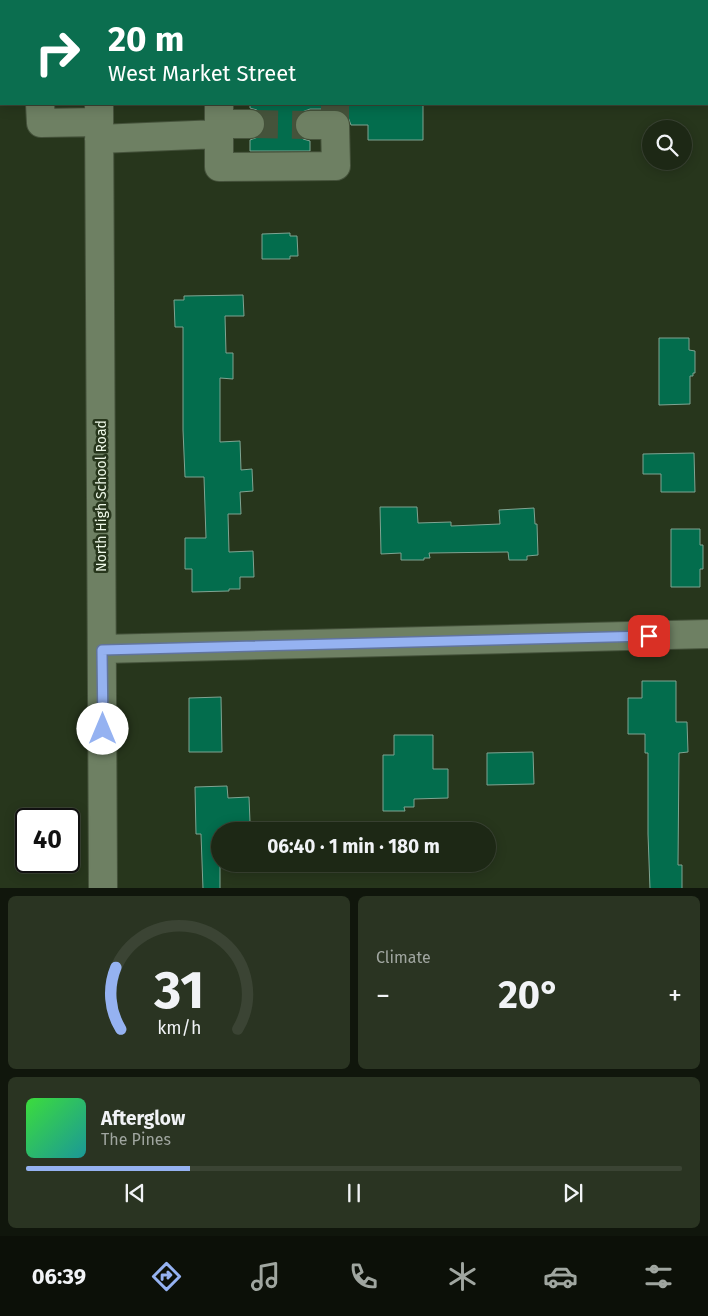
<!DOCTYPE html>
<meta charset="utf-8">
<style>
:root{--surface:#1d2815;--page:#2a3422;--text:#f1f3f6;--muted:#a0a6a0;--line:#3b4434;--accent:#95b2f1}
body{margin:0;font-family:"Fira Sans",sans-serif;background:var(--page);color:var(--text);height:100vh;display:flex;flex-direction:column;font-size:19px;white-space:nowrap}
*{box-sizing:border-box;margin:0}
p{font-size:16px;color:var(--muted)}
.icon{flex:none;width:28px;height:28px;fill:none;stroke:currentColor;stroke-width:2;stroke-linecap:round;stroke-linejoin:round}
.map{position:relative;height:888px;overflow:hidden}
.drawer{display:flex;flex-direction:column;gap:8px;padding:8px;background:#10160c;flex:1}
.drawer>*{flex:none}
.top-card{position:absolute;left:0px;top:0px;width:709px;height:105px;box-shadow:0 2px 12px #0003,0 0 0 1px var(--line);background:#0b6e4f;color:#fff;overflow:hidden}
.tools{position:absolute;left:642px;top:120px;display:grid;gap:10px}
.tools a{display:grid;place-items:center;width:50px;height:50px;border-radius:50%;background:var(--surface);box-shadow:0 2px 12px #0003,0 0 0 1px var(--line);font-size:25px}
.speed{position:absolute;left:15px;top:808px;display:flex;gap:10px;font-size:25px;font-weight:700;text-align:center}
.speed>*{display:grid;place-content:center;width:65px;height:65px;border-radius:50%;background:var(--surface);box-shadow:0 2px 12px #0003,0 0 0 1px var(--line);line-height:1}
.speed .limit{border:2px solid #111;border-radius:8px;background:#fff;color:#111}
.pin{position:absolute;display:grid;place-items:center;width:42px;height:42px;color:#fff;margin:-21px;border-radius:10px;box-shadow:0 2px 8px #0006}
.me{position:absolute;width:55px;margin:-28px;rotate:0deg;stroke-linejoin:round;filter:drop-shadow(0 0 4px #0008)}
.turn{display:flex;align-items:center;gap:18px;height:105px;padding:0 25px;font-size:22px}
.turn .icon{width:65px;height:65px;stroke-width:2.5}
.turn b{display:block;font-size:35px;line-height:42px}
.big{font-size:38px;font-weight:700;line-height:1.1}
.drawer .tile{flex:1;display:flex;flex-direction:column;justify-content:center;gap:8px;min-width:0;padding:0 18px;border-radius:8px;background:var(--page)}
.drawer .dial{align-items:center;gap:0}
.dial svg{height:130px;overflow:visible;fill:none;stroke:var(--line);stroke-width:7;stroke-linecap:round;text-anchor:middle}
.dial text{fill:var(--text);stroke:none}
.song{display:flex;align-items:center;gap:15px}
.cover{width:60px;height:60px;border-radius:8px;background:linear-gradient(135deg,hsl(120 70% 55%),hsl(180 70% 35%))}
.played{height:5px;border-radius:2px;background:linear-gradient(90deg,var(--accent) 25%,var(--line) 25%)}
.keys{display:flex;justify-content:space-around;direction:ltr}
.heat{display:flex;justify-content:space-between;align-items:center;font-size:28px;direction:ltr}
.drawer .tiles{flex:1;display:grid;gap:8px;grid-template-columns:1fr 1fr}
.tile:last-child{grid-column:span 2}
.trip{position:absolute;left:211px;top:822px;width:285px;height:50px;border-radius:25px;background:var(--surface);box-shadow:0 2px 12px #0003,0 0 0 1px var(--line);font-weight:700;line-height:50px;text-align:center}
.tabs{display:flex;height:80px;justify-content:space-around;align-items:center;background:#0c1008;color:var(--muted)}
.tabs .icon{width:35px;height:35px}
.tabs .active{color:var(--accent)}
.tabs b{font-size:22px;color:var(--text)}
.map>svg:first-child{display:block}
</style>
<div class="map">
<svg width="708" height="889" viewBox="0 0 708 889">
<rect width="100%" height="100%" fill="#27361c"/>
<path fill="#036d4d" stroke="#7fa492" d="M 250,104 L 423,104 L 423,140 L 368,140 L 368,125 L 351,125 L 348,117 L 342,111 L 335,109 L 310,109 L 302,112 L 296,118 L 294,125 L 297,133 L 303,139 L 310,141 L 310,151 L 250,151 L 250,140 L 258,137 L 264,131 L 266,124 L 263,116 L 257,110 L 250,108 Z
M 290,233 L 290,236 L 297,236 L 298,256 L 290,256 L 290,259 L 262,259 L 262,234 Z
M 243,295 L 244,316 L 225,316 L 226,353 L 233,353 L 233,379 L 220,378 L 220,442 L 240,441 L 241,470 L 252,469 L 253,491 L 240,492 L 241,514 L 228,514 L 229,552 L 253,551 L 254,577 L 240,577 L 240,589 L 229,589 L 229,591 L 192,592 L 192,569 L 185,569 L 185,538 L 206,538 L 204,477 L 185,477 L 183,430 L 183,327 L 175,327 L 174,300 L 184,300 L 184,296 Z
M 659,338 L 689,338 L 689,350 L 695,351 L 695,373 L 693,373 L 693,376 L 690,376 L 690,404 L 659,405 Z
M 694,453 L 695,492 L 661,492 L 661,474 L 643,474 L 643,454 Z
M 380,507 L 417,507 L 418,523 L 451,522 L 451,526 L 500,524 L 499,510 L 534,508 L 535,524 L 537,524 L 538,555 L 527,556 L 527,560 L 509,560 L 508,552 L 429,553 L 430,558 L 424,558 L 424,560 L 401,560 L 401,553 L 381,554 Z
M 671,529 L 700,529 L 700,545 L 703,545 L 703,569 L 700,569 L 700,587 L 671,587 Z
M 642,681 L 676,681 L 676,722 L 687,722 L 688,752 L 679,753 L 678,865 L 682,865 L 682,889 L 650,889 L 648,834 L 648,753 L 645,753 L 645,734 L 628,734 L 628,698 L 642,698 Z
M 221,697 L 222,752 L 189,752 L 189,698 Z
M 394,735 L 433,735 L 433,769 L 448,769 L 448,798 L 414,799 L 414,807 L 404,807 L 405,811 L 383,811 L 383,755 L 394,755 Z
M 533,752 L 534,784 L 487,785 L 487,753 Z
M 227,786 L 228,798 L 249,797 L 250,822 L 229,823 L 229,831 L 220,831 L 220,889 L 203,889 L 201,834 L 196,834 L 195,787 Z"/>
<g fill="none" stroke-linecap="round" stroke-linejoin="round">
<path stroke="#45533b" stroke-width="28" stroke-dasharray="28 14" stroke-linecap="butt" d="M 335,104 L 335,125
M 250,124 L 310,125"/>
<g stroke="#45523b" stroke-width="30">
<path id="minor" d="M 98,0 L 98,1
M 218,0 L 218,1
M 475,0 L 475,1
M 568,0 L 568,1
M 335,1 L 335,0
M 40,104 L 41,123 L 99,122
M 99,104 L 103,889
M 219,124 L 250,124
M 219,134 L 219,167 L 336,166 L 335,125 L 310,125
M 99,139 L 219,134 L 219,104
M 102,649 L 708,634"/>
</g>
<use href="#minor" stroke="#6e8063" stroke-width="28"/>
</g>
<g fill="none" stroke-linecap="round" stroke-linejoin="round">
<g stroke="#61749d" stroke-width="12">
<path id="route" d="M 103,729 L 102,650 L 649,636"/>
</g>
<use href="#route" stroke="#95b2f1" stroke-width="9"/>
</g>
<g text-anchor="middle" dominant-baseline="central" stroke-width="5" stroke-linejoin="round" paint-order="stroke">
<g font-size="14" fill="#eef8e8" stroke="#27361c">
<text transform="translate(101 496) rotate(-90)">North High School Road</text>
</g>
</g>
</svg>
<div class="tools">
<a><svg class="icon" aria-label="search" viewBox="0 0 24 24"><circle cx="10" cy="10" r="6"/><path d="M15 15l6 6"/></svg></a>
</div>
<div class="speed"><div class="limit">40</div></div>
<div class="pin" style="left:649px;top:636px;background:#d93025"><svg class="icon" aria-label="arrive" viewBox="0 0 24 24"><path d="M6 21V4h12l-3 4 3 4H6"/></svg></div>
<svg class="me" style="left:103px;top:729px" viewBox="-20 -20 40 40"><circle r="19" fill="#fff"/><path d="M0-13L10 11 0 6-10 11z" fill="#95b2f1"/></svg>
<div class="trip">06:40 · 1 min · 180 m</div>
<div class="top-card">
<div class="turn"><svg class="icon" aria-label="right" viewBox="0 0 24 24"><path d="M7 20v-9h11M14 6l5 5-5 5"/></svg><div><b>20 m</b>West Market Street</div></div>
</div>
</div>
<section class="drawer">
<div class="tiles">
<div class="tile dial"><svg viewBox="0 0 100 80">
<path d="M14 69A42 42 0 1 1 86 69"/>
<path d="M14 69A42 42 0 0 1 11 31" stroke="#95b2f1"/>
<text x="50" y="56" font-size="32" font-weight="700">31</text>
<text x="50" y="72" font-size="11">km/h</text>
</svg></div>
<div class="tile"><p>Climate</p>
<div class="heat"><a>−</a><b class="big">20°</b><a>+</a></div>
</div>
<div class="tile">
<div class="song"><i class="cover"></i><div><b>Afterglow</b><p>The Pines</p></div></div>
<div class="played"></div>
<div class="keys"><svg class="icon" aria-label="previous" viewBox="0 0 24 24"><path d="M18 5L8 12l10 7zM5 5v14"/></svg><svg class="icon" aria-label="pause" viewBox="0 0 24 24"><path d="M8 5v14M16 5v14"/></svg><svg class="icon" aria-label="next" viewBox="0 0 24 24"><path d="M6 5l10 7-10 7zM19 5v14"/></svg></div>
</div>
</div>
</section>
<nav class="tabs">
<b>06:39</b>
<svg class="icon active" aria-label="directions" viewBox="0 0 24 24"><path d="M12 3l9 9-9 9-9-9zM9 14v-3h6M13 9l2 2-2 2"/></svg>
<svg class="icon" aria-label="music" viewBox="0 0 24 24"><path d="M9 18V5l10-2v13"/><circle cx="6" cy="18" r="3"/><circle cx="16" cy="16" r="3"/></svg>
<svg class="icon" aria-label="phone" viewBox="0 0 24 24"><path d="M5 4h4l2 5-3 2q2 4 5 5l2-3 5 2v4C11 20 4 13 5 4z"/></svg>
<svg class="icon" aria-label="climate" viewBox="0 0 24 24"><path d="M12 3v18M4 7l16 10M4 17L20 7"/></svg>
<svg class="icon" aria-label="car" viewBox="0 0 24 24"><path d="M5 17H2v-5l4-1 3-4h7l3 4 3 1v5h-3M9 17h6M6 11h13"/><circle cx="7" cy="17" r="2"/><circle cx="17" cy="17" r="2"/></svg>
<svg class="icon" aria-label="filters" viewBox="0 0 24 24"><path d="M4 7h16M4 17h16"/><circle cx="9" cy="7" r="2"/><circle cx="15" cy="17" r="2"/></svg>
</nav>
